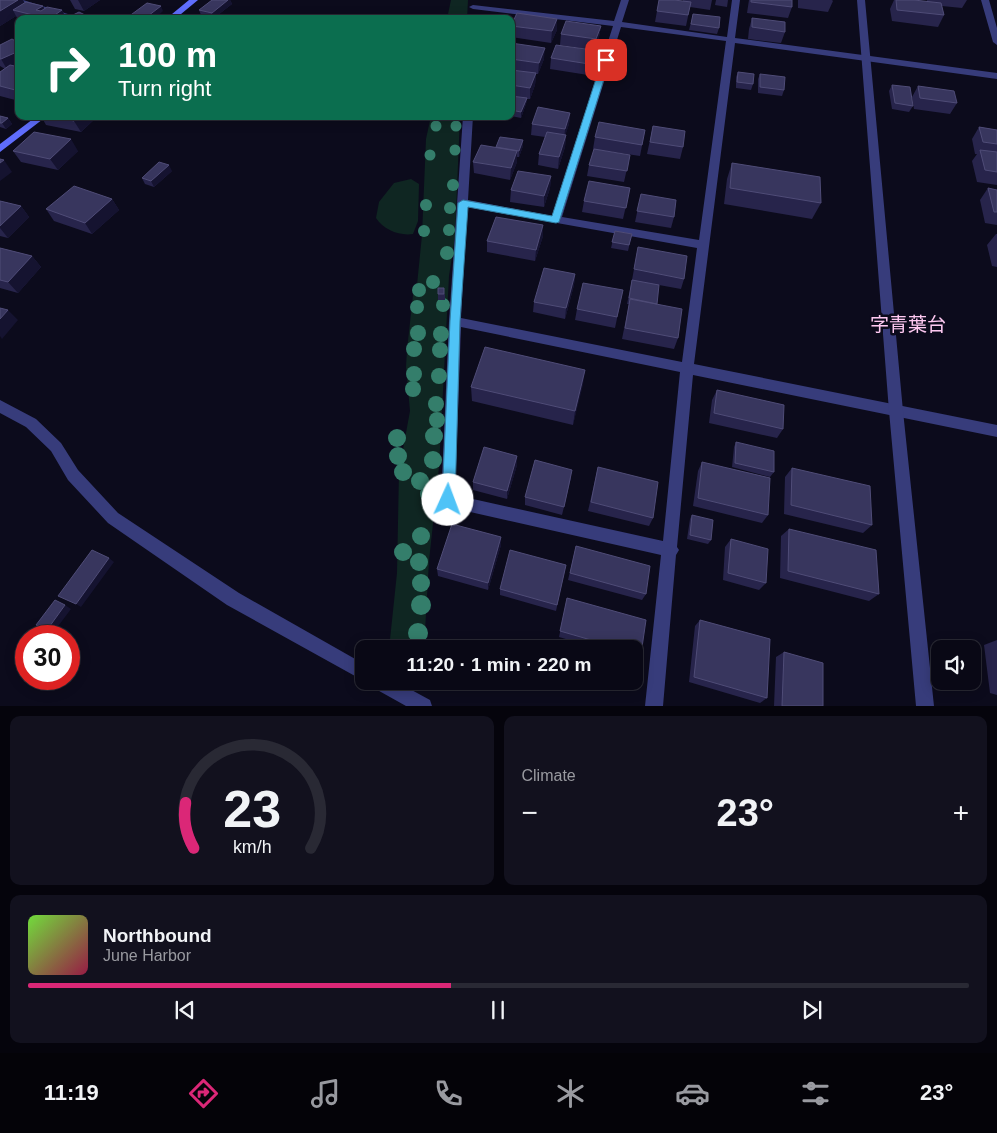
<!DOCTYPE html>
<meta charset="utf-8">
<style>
:root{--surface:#090815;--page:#12111e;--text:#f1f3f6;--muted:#999aa0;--line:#292934;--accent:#db2777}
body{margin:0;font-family:Arial,"Noto Sans JP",sans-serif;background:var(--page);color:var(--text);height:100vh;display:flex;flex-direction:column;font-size:19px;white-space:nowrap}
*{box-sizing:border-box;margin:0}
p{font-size:16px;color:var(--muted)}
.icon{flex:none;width:28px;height:28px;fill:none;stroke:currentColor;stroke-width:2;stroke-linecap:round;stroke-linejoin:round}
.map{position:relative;height:706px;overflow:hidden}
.side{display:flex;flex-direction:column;gap:10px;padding:10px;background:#05040c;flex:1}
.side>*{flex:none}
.hud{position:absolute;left:15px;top:15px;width:500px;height:105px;border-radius:10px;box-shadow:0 2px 12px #0003,0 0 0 1px var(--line);background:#0b6e4f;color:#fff;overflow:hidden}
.buttons{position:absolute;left:931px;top:640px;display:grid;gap:10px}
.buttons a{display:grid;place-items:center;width:50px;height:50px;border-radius:10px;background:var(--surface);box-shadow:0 2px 12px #0003,0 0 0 1px var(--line);font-size:25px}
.speed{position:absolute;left:15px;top:625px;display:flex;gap:10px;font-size:25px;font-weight:700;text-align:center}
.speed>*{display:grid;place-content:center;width:65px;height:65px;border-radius:50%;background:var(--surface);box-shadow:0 2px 12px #0003,0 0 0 1px var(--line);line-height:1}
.speed .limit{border:8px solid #d22;background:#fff;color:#111}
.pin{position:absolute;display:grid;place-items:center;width:42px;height:42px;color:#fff;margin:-21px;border-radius:10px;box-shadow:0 2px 8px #0006}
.me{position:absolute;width:55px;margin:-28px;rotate:2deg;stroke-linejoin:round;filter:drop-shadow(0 0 4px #0008)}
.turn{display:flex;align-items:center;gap:18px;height:105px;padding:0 20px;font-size:22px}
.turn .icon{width:65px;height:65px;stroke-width:2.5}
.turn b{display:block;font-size:35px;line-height:42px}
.big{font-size:38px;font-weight:600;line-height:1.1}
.side .widget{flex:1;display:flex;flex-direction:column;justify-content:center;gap:8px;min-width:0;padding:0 18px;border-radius:10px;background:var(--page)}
.side .dial{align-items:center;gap:0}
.dial svg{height:130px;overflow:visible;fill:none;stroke:var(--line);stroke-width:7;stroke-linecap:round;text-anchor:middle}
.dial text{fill:var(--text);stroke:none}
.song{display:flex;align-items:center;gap:15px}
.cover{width:60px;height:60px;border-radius:8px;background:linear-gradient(135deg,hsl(100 70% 55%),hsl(340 70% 35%))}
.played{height:5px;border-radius:2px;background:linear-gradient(90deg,var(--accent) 45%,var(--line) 45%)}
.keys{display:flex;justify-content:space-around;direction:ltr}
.heat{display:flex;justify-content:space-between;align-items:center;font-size:28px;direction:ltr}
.side .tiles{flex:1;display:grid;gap:10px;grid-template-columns:1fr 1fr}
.widget:last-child{grid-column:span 2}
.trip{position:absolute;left:355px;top:640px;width:288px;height:50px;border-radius:10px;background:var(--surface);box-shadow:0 2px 12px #0003,0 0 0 1px var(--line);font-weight:600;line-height:50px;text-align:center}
.dock{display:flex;height:80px;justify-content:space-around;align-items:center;background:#040308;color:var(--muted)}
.dock .icon{width:35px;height:35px}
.dock .on{color:var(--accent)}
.dock b{font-size:22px;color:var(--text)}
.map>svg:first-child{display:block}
</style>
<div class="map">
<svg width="997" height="706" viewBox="0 0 997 706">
<rect width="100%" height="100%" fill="#0c0b1c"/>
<path fill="#0f2622" d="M 451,0 L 468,0 L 467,19 L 447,19 Z
M 431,116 L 460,116 L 455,237 L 449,276 L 439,467 L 429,561 L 424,649 L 389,649 L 397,573 L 399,471 L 410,411 L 406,367 L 407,350 L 413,295 L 417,285 L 422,235 L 426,139 Z
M 411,179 L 419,184 L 418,221 L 413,234 C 399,236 384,230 376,218 L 379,202 L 394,183 Z"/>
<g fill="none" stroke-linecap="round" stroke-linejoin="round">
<path fill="#373c7b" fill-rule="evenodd" d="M 11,0 L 23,0 L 84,19 L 70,19 Z
M 621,0 L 629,0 L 622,22 L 727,37 L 732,0 L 740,0 L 735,38 L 997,73 L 997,79 L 735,43 L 694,364 L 997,425 L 997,437 L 693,375 L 677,547 L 679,550 L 676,555 L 663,706 L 645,706 L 661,555 L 448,507 L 443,505 L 441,500 L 449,321 L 463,116 L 473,116 L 468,200 L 552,216 L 613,26 L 473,9 L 469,7 L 473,5 L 614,21 ZM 621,27 L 726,41 L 699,240 L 562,217 ZM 467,207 L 697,248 L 682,362 L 461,318 ZM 461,327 L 680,372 L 663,541 L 455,495 Z
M 981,0 L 989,0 L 997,28 L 997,45 L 993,42 Z
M 0,400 L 36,419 L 61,443 L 78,470 L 118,513 L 239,593 L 364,664 L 364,681 L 227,605 L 108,523 L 68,480 L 51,451 L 26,427 L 0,413 Z
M 370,681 L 395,681 L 430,700 L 432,706 L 406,706 L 372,687 Z"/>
<path fill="#373c7b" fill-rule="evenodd" d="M 857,0 L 865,0 L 903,411 L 934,706 L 916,706 L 889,411 Z"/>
<path fill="#5f6dfd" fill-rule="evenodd" d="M 189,0 L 198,0 L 175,19 L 166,19 Z
M 37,116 L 47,116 L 0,152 L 0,144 Z"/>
</g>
<g fill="#347e6b">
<circle cx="436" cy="126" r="5.5"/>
<circle cx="456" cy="126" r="5.5"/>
<circle cx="455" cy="150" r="5.5"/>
<circle cx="430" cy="155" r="5.5"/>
<circle cx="453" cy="185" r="6"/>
<circle cx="426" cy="205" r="6"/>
<circle cx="450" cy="208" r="6"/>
<circle cx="449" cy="230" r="6"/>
<circle cx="424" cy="231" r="6"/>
<circle cx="447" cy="253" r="7"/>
<circle cx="433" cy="282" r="7"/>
<circle cx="419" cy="290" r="7"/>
<circle cx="443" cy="305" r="7"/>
<circle cx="417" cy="307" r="7"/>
<circle cx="418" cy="333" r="8"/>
<circle cx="441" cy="334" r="8"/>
<circle cx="414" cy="349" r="8"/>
<circle cx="440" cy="350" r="8"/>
<circle cx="414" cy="374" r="8"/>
<circle cx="439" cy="376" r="8"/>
<circle cx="413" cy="389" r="8"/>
<circle cx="436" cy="404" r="8"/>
<circle cx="437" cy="420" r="8"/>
<circle cx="434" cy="436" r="9"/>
<circle cx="397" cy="438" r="9"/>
<circle cx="398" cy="456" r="9"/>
<circle cx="433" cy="460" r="9"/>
<circle cx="403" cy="472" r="9"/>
<circle cx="420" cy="481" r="9"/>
<circle cx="429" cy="494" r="9"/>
<circle cx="421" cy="536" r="9"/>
<circle cx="403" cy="552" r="9"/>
<circle cx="419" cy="562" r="9"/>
<circle cx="421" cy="583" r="9"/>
<circle cx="421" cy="605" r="10"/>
<circle cx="418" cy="633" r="10"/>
</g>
<path fill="#27244b" d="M 0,0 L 23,0 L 24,3 L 44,9 L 62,10 L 66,18 L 91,18 L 91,19 L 19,19 L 19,21 L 16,16 L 0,26 Z
M 70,0 L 100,0 L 84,11 L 75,9 Z
M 212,0 L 230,0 L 232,4 L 214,18 L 201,15 L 199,10 Z
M 683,0 L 712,0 L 710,10 L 690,7 L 686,26 L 655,22 L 657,11 L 683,1 Z
M 716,0 L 728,0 L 727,7 L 715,5 Z
M 749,0 L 792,0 L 792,7 L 788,18 L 747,13 Z
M 798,0 L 832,0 L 833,1 L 828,12 L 798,8 Z
M 894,0 L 914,0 L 927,2 L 927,0 L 967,0 L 962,8 L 942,6 L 944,15 L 938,27 L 892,21 L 890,9 Z
M 693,14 L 719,28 L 717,34 L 689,30 Z
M 752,18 L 785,32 L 781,43 L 748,39 L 749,29 Z
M 557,19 L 557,30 L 551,43 L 511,37 L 511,25 Z
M 601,26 L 599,37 L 595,50 L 560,45 L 561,34 Z
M 19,43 L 19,66 L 16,67 L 19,67 L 19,101 L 0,96 L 0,72 L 5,69 L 0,66 L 0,45 Z
M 511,43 L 544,59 L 538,74 L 536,74 L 535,85 L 530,99 L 527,99 L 526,104 L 521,118 L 511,116 Z
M 551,58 L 592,61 L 588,75 L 550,69 Z
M 738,72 L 753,84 L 751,90 L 736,88 L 736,77 Z
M 760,74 L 784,90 L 782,96 L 758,93 L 758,79 Z
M 892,85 L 913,106 L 909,112 L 892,109 L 889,91 Z
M 918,86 L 957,103 L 950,114 L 914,109 L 912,97 Z
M 570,113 L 569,124 L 565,135 L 566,135 L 565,147 L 558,169 L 538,165 L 539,154 L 545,137 L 531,135 L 532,124 Z
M 0,116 L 8,118 L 12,124 L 6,129 L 0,127 Z
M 41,116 L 98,116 L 81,132 L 46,125 Z
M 653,126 L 683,147 L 680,159 L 647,154 Z
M 979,127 L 997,130 L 997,185 L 977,182 L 972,161 L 977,154 L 975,154 L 972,139 Z
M 645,130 L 640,156 L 593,149 L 595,137 Z
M 523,140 L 523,146 L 519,157 L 517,157 L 517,162 L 510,180 L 474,173 L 473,162 L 496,147 Z
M 13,151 L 78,151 L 58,170 L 21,162 Z
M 630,155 L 624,182 L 587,176 L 589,165 Z
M 732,163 L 821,203 L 812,219 L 724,204 L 727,179 Z
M 172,171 L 154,187 L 145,184 L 142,178 Z
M 551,176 L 550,188 L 544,207 L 510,202 L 511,190 Z
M 630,188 L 623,219 L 582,212 L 584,201 Z
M 988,188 L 997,190 L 997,225 L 985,223 L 980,200 Z
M 641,194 L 674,217 L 671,228 L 635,222 Z
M 112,199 L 119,210 L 92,234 L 54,221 L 46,209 Z
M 0,201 L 21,206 L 29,217 L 8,238 L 0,236 Z
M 543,225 L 543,236 L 535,261 L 487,252 L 487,241 Z
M 615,231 L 632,234 L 628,251 L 611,248 Z
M 996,234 L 997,234 L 997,267 L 992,266 L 987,245 Z
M 638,247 L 684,279 L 681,289 L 659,285 L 656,304 L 678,338 L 674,349 L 622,339 L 629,304 L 627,304 L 632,280 Z
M 0,248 L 32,256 L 41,267 L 18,293 L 0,288 Z
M 575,274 L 574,285 L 565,319 L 533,312 L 534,302 Z
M 623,290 L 615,328 L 575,320 L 577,309 Z
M 438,294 L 445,294 L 445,300 L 438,300 Z
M 585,370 L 573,425 L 472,401 L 471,387 Z
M 717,390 L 783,429 L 777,438 L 709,423 L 712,400 Z
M 736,442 L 774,472 L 770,477 L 732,467 L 734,447 Z
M 517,456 L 517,465 L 507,499 L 473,490 L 473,482 Z
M 702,462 L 768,515 L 762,523 L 693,506 L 698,471 Z
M 598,467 L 653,518 L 649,526 L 588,511 Z
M 792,468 L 872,525 L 863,533 L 784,514 L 785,477 Z
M 571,478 L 562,515 L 525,505 L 525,497 Z
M 692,515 L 711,540 L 708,544 L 687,539 L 690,519 Z
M 789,529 L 879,594 L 869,601 L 780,578 L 781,536 Z
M 731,539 L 766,583 L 759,590 L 723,580 L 725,547 Z
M 501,545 L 488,590 L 438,576 L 437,569 Z
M 576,546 L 646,594 L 642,600 L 568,580 Z
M 566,565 L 556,611 L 500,595 L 500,589 Z
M 567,598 L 641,654 L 637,660 L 634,659 L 634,649 L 600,649 L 559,637 Z
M 700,620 L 767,698 L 760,703 L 689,682 L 695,626 Z
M 997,640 L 997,695 L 990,693 L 984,645 Z
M 784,652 L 823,706 L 774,706 L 776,657 Z"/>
<path fill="#151330" d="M 18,0 L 23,0 L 28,9 L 13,10 L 16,16 L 0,26 L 0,11 Z
M 78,0 L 100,0 L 84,11 Z
M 228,0 L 230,0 L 232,4 L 214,18 L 212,13 Z
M 43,6 L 49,17 L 36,10 Z
M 161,6 L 163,11 L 154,19 L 144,19 Z
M 62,10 L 66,19 L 49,19 Z
M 557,19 L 557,30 L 551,43 L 552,31 Z
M 601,26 L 599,37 L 595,50 L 596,39 Z
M 545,48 L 544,59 L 538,74 L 539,63 Z
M 593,50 L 592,61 L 588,75 L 589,64 Z
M 19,51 L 19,66 L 8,71 L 1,59 Z
M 536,73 L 535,85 L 530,99 L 530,88 Z
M 527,98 L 526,104 L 521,118 L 521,112 Z
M 570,113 L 569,124 L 564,140 L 565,129 Z
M 79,116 L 98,116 L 81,132 L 74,121 Z
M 8,118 L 12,124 L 6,129 L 2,123 Z
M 566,135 L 565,147 L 558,169 L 559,157 Z
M 71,139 L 78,151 L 58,170 L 50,159 Z
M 523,140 L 523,146 L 519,157 L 519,151 Z
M 517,151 L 517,162 L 510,180 L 511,168 Z
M 4,160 L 12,172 L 0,181 L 0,163 Z
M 169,165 L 172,171 L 154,187 L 151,181 Z
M 551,176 L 550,188 L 544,207 L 544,196 Z
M 112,199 L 119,210 L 92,234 L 85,223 Z
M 21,206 L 29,217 L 8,238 L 0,228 L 0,226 Z
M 543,225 L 543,236 L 535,261 L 536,250 Z
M 32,256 L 41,267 L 18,293 L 8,282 Z
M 575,274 L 574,285 L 565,319 L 566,308 Z
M 8,310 L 18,320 L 2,339 L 0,336 L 0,319 Z
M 585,370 L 583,385 L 573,425 L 575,411 Z
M 517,456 L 517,465 L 507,499 L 507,491 Z
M 501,537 L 501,545 L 488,590 L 488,583 Z
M 109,558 L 114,562 L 81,607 L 76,604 Z
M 65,605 L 71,609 L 53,633 L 47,630 Z"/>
<path fill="#38365e" stroke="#4f4c77" d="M 0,0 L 18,0 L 0,11 Z
M 212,0 L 228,0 L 212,13 L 199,10 Z
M 659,0 L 674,0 L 691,2 L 688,15 L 657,11 Z
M 751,0 L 792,0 L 792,7 L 751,2 Z
M 896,0 L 914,0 L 941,3 L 944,15 L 897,10 Z
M 26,2 L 43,6 L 36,10 L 41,11 L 47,7 L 62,10 L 49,19 L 13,10 Z
M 147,3 L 161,6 L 144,19 L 138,19 L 128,17 Z
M 79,12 L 91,18 L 89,19 L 65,19 Z
M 517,13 L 557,19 L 552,31 L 511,26 Z
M 693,14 L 720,17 L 719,28 L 691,24 Z
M 752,18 L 785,22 L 785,32 L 752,27 Z
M 566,21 L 601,26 L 596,39 L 561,34 Z
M 12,39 L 19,43 L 19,51 L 1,59 L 0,59 L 0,45 Z
M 511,43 L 545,48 L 539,63 L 511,59 Z
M 556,45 L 593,50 L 589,64 L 551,58 Z
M 10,65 L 19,67 L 19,91 L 0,86 L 0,72 Z
M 511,70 L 536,73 L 530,88 L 511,85 Z
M 738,72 L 754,74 L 753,84 L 737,82 Z
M 760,74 L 785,77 L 784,90 L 760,87 Z
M 892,85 L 910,87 L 913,106 L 895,103 Z
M 918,86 L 954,91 L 957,103 L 920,98 Z
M 511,96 L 527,98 L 521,112 L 511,110 Z
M 538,107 L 570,113 L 565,129 L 532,124 Z
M 0,116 L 8,118 L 2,123 L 0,123 Z
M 54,116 L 79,116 L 74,121 Z
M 599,122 L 645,130 L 642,145 L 595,137 Z
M 653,126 L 685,131 L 683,147 L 650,142 Z
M 979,127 L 997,130 L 997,144 L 983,142 Z
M 34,132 L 71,139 L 50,159 L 13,151 Z
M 547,132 L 566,135 L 559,157 L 539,154 Z
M 500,137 L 523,140 L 519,151 L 496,147 Z
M 481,145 L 517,151 L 511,168 L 473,162 Z
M 594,149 L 630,155 L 627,171 L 589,165 Z
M 980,150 L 997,152 L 997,172 L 985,170 Z
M 0,159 L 4,160 L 0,163 Z
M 159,162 L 169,165 L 151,181 L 142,178 Z
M 732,163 L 820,177 L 821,203 L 730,188 Z
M 518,171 L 551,176 L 544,196 L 511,190 Z
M 589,181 L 630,188 L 626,208 L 584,201 Z
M 74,186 L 112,199 L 85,223 L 46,209 Z
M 988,188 L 997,190 L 997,212 L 994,212 Z
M 641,194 L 676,200 L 674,217 L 637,211 Z
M 0,201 L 21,206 L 0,226 Z
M 496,217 L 543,225 L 536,250 L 487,241 Z
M 615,231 L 632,234 L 629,245 L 612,242 Z
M 638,247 L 687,256 L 684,279 L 634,269 Z
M 0,248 L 32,256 L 8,282 L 0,280 Z
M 544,268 L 575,274 L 566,308 L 534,302 Z
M 632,280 L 659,285 L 657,304 L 629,298 Z
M 583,283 L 623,290 L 617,317 L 577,309 Z
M 438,288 L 444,288 L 444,294 L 438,294 Z
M 630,299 L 682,309 L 678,338 L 625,328 Z
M 0,308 L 8,310 L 0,319 Z
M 485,347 L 585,370 L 575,411 L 471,387 Z
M 717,390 L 784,405 L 783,429 L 714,413 Z
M 736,442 L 774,451 L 774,472 L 735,463 Z
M 484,447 L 517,456 L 507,491 L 473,482 Z
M 535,460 L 572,470 L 564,507 L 525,497 Z
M 702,462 L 770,478 L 768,515 L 698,498 Z
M 598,467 L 658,482 L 653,518 L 591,502 Z
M 792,468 L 870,486 L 872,525 L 791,505 Z
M 692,515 L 713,520 L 711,540 L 690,535 Z
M 452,524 L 501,537 L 488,583 L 437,569 Z
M 789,529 L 876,550 L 879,594 L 788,571 Z
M 731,539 L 768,549 L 766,583 L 728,573 Z
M 576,546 L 650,566 L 646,594 L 570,573 Z
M 92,550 L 109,558 L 76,604 L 58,596 Z
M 510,550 L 566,565 L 557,605 L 500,589 Z
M 567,598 L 646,620 L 641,654 L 634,652 L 634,649 L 622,649 L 560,631 Z
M 55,600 L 65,605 L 47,630 L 36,625 Z
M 700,620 L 770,639 L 767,698 L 694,677 Z
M 784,652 L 823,663 L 823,706 L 782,706 Z"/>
<path fill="#4fc3f7" stroke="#337fa1" d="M 606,57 L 610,60 L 559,222 L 556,223 L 468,207 L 460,321 L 455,500 L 453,505 L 448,507 L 444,505 L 442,500 L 450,321 L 458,203 L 463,200 L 552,216 L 602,60 Z"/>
<g text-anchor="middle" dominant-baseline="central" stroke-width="5" stroke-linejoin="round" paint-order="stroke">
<g font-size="19" fill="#fec9f1" stroke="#0c0b1c">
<text x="908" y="324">字青葉台</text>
</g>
</g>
</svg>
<div class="buttons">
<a><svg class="icon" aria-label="sound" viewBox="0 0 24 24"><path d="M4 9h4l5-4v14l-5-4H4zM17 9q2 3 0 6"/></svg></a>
</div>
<div class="speed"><div class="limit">30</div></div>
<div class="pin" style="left:606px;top:60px;background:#d93025"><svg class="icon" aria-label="arrive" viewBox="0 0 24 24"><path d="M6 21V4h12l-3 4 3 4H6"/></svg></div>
<svg class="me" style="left:448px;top:500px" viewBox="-20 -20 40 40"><circle r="19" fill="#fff"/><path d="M0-13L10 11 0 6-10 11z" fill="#4fc3f7"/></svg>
<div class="trip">11:20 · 1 min · 220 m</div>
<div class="hud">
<div class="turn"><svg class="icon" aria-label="right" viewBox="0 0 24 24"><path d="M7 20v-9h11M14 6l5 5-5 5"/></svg><div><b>100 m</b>Turn right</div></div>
</div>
</div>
<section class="side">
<div class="tiles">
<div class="widget dial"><svg viewBox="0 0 100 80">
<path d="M14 69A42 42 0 1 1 86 69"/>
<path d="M14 69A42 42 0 0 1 9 41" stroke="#db2777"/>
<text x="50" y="56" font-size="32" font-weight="700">23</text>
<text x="50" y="72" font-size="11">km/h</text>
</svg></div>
<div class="widget"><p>Climate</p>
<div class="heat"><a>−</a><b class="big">23°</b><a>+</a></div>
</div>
<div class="widget">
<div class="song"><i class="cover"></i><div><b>Northbound</b><p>June Harbor</p></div></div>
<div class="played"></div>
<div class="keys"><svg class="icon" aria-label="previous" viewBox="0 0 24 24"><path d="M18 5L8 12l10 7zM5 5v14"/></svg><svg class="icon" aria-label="pause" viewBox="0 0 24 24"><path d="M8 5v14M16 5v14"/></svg><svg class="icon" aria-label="next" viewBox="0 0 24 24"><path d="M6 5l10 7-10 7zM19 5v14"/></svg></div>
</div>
</div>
</section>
<nav class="dock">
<b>11:19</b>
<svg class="icon on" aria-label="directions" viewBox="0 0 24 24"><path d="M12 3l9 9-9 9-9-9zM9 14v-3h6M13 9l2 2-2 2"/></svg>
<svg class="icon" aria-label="music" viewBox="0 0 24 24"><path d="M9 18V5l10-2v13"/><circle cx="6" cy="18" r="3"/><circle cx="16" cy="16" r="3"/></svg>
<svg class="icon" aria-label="phone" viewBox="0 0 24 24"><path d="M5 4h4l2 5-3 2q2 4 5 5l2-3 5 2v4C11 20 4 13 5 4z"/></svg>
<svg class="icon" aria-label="climate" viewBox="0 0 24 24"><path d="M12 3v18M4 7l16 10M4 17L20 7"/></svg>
<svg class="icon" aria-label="car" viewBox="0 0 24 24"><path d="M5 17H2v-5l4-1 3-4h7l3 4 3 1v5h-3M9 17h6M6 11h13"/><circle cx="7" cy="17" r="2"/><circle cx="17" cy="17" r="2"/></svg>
<svg class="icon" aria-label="filters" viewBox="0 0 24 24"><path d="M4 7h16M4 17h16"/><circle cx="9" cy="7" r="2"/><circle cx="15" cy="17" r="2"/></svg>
<b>23°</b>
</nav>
